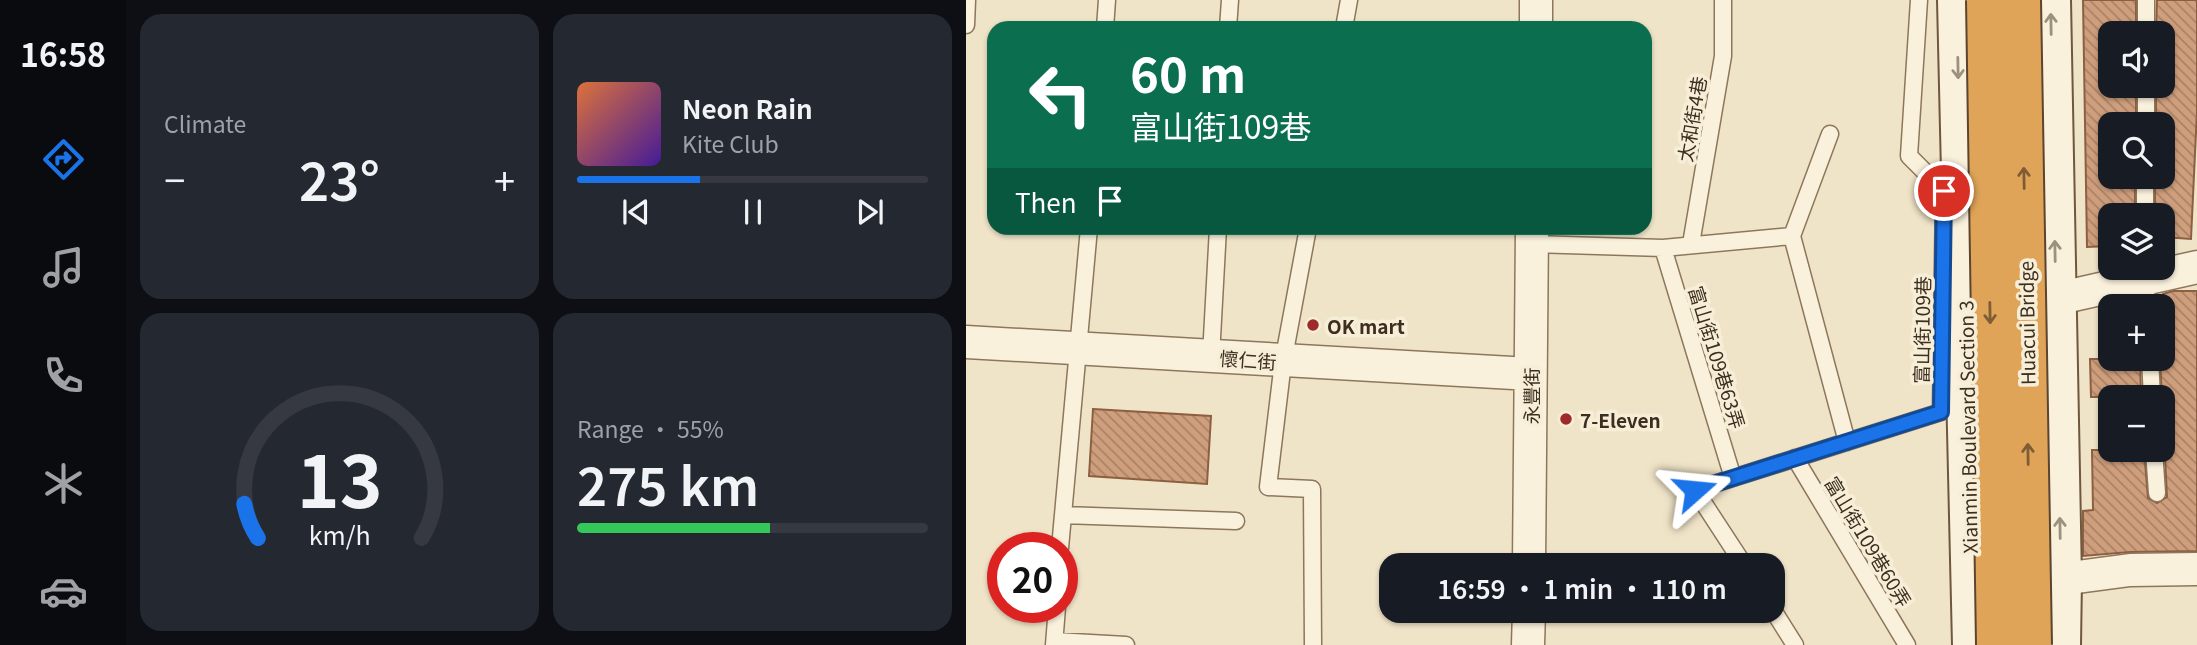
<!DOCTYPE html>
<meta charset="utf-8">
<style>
:root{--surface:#171b24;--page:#242831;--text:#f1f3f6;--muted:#9ea1a6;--line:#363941;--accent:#1a73e8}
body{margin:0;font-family:Georgia,"Noto Sans TC",serif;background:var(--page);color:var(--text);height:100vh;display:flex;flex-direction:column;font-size:26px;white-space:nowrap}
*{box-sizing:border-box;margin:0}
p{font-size:23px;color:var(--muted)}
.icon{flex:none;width:38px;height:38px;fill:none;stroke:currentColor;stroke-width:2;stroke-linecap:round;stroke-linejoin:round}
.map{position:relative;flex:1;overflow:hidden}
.panel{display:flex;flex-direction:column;gap:14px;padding:14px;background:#0d0f14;width:840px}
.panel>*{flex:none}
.top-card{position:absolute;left:21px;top:21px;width:665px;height:214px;border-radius:21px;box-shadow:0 2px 5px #0004;background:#0b6e4f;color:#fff;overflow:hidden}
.buttons{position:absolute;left:1132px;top:21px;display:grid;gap:14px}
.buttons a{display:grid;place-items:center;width:77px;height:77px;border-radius:14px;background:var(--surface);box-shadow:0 2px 5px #0004;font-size:35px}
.speed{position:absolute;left:21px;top:532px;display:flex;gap:14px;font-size:35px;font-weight:700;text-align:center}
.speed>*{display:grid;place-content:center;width:91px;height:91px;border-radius:50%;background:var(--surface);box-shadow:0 2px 5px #0004;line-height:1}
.speed .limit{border:10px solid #d22;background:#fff;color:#111}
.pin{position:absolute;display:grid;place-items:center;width:60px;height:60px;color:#fff;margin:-30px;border:4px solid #fff;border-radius:50%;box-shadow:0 2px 7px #0007}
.me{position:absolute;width:77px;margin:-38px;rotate:72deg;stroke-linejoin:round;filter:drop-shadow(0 0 5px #0008)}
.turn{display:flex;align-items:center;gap:24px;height:147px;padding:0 28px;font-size:32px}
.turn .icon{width:91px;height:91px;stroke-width:2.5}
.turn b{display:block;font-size:49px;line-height:60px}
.then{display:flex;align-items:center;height:66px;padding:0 28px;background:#0003;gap:14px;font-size:26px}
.big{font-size:52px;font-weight:600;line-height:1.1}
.panel .card{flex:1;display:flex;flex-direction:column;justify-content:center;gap:10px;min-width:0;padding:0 24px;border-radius:21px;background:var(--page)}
.panel .dial{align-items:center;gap:0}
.dial svg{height:182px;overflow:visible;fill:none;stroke:var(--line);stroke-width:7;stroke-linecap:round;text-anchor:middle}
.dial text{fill:var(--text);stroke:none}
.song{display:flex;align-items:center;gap:21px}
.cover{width:84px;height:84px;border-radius:10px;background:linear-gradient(135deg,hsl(20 70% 55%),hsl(260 70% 35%))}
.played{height:7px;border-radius:4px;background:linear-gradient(90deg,var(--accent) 35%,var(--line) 35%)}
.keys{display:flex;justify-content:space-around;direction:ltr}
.heat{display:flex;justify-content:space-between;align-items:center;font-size:38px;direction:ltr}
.charge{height:10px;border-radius:5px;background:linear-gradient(90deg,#34c759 55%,var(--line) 0)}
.panel .tiles{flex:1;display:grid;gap:14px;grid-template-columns:repeat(2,1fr)}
.trip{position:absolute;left:413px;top:553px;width:406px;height:70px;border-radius:21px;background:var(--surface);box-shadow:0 2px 5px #0004;font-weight:600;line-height:70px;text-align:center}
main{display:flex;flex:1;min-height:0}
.tabs{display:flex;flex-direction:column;width:126px;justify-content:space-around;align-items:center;background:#090b0e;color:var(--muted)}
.tabs .icon{width:49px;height:49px}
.tabs .active{color:var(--accent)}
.tabs b{font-size:32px;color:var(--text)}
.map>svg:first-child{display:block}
</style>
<main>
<nav class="tabs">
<b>16:58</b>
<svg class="icon active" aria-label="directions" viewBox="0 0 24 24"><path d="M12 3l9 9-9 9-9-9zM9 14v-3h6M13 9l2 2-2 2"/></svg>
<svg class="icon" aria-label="music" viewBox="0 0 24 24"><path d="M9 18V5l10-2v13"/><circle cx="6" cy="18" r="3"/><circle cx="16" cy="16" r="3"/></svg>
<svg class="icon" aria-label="phone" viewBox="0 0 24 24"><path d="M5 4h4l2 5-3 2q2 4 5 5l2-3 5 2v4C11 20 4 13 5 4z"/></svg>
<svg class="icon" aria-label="climate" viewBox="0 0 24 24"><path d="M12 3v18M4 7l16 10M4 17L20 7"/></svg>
<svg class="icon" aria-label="car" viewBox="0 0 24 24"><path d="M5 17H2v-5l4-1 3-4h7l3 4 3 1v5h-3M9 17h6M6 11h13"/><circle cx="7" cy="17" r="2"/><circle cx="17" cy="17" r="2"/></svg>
</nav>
<section class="panel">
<div class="tiles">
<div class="card"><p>Climate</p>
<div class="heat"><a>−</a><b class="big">23°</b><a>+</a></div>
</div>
<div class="card">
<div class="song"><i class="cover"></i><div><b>Neon Rain</b><p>Kite Club</p></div></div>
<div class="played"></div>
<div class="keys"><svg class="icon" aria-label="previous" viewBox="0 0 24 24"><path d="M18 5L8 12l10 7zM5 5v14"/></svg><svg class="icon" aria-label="pause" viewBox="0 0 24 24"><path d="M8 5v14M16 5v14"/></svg><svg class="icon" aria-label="next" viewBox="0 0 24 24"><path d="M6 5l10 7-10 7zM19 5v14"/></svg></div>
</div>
<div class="card dial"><svg viewBox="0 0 100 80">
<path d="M14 69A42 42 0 1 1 86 69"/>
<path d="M14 69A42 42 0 0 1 8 54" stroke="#1a73e8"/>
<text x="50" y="56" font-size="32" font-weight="700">13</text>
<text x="50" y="72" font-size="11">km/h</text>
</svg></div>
<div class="card"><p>Range · 55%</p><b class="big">275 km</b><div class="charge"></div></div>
</div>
</section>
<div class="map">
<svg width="1231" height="645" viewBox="0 0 1231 645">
<defs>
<pattern id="building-back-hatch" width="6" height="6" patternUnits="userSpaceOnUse" patternTransform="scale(1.75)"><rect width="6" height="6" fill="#cf9f7d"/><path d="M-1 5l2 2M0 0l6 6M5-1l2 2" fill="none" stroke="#a98266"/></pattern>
</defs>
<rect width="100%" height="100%" fill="#f0e4c8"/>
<path fill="url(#building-back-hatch)" stroke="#8d5f41" stroke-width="2" d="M 1117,0 L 1170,0 L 1170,33 L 1144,33 L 1144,86 L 1170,86 L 1170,124 L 1144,124 L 1144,177 L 1169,177 L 1169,215 L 1144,215 L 1144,246 L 1121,247 Z
M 1191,0 L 1231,0 L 1231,111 L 1225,239 L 1197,237 L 1197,215 L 1189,215 L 1189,177 L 1197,177 L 1197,124 L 1190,124 L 1190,86 L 1197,86 L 1197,33 L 1190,33 Z
M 1207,291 L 1231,291 L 1231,551 L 1164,552 L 1117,556 L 1117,511 L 1127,510 L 1126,450 L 1178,450 L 1182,498 L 1191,503 L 1201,497 L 1194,359 L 1197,359 L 1197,294 Z
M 1124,359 L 1174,359 L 1175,397 L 1125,397 Z
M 127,409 L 245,416 L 241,484 L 123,476 Z"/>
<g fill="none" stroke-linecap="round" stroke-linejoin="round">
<g stroke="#8d765c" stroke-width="19">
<path id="lane" d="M 0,25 L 1,0
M 139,28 L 141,0
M 262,28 L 264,0
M 378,28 L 383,0
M 1180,33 L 1180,0
M 1180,124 L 1180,86
M 864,134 L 826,236 L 881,442
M 1179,215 L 1179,177
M 342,228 L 317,362 L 302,487 L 346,489 L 347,645
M 566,244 L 697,248 L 826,236
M 725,244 L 757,56 L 757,0
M 697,248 L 767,478
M 1179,274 L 1181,306
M 245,356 L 252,228
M 1184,359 L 1186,397
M 1188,450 L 1191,493
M 829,458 L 941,645
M 97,515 L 270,521
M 94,548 L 123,228
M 778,565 L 729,490 L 975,412 L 978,191 L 943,156 L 953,0
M 807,610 L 829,645
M 89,641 L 160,645
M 88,645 L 91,607"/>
</g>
<g stroke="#8d765c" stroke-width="35">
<path id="street" d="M 570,28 L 570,0
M 1090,299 L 1231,267
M 0,342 L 564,374
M 563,565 L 566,228
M 1096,579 L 1164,570 L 1231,569
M 562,645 L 563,611"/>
</g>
<g stroke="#6f573f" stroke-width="42">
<path id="secondary" d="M 991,0 L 1006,645
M 1085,0 L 1096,579 L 1095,645"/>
</g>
<use href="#lane" stroke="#faf1dc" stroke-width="16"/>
<use href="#street" stroke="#faf1dc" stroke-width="32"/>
<use href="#secondary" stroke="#faf1dc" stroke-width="38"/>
<g stroke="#5b4430" stroke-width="42" stroke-linecap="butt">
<path id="highway-bridge" d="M 1020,0 L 1030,645
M 1055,0 L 1066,645"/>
</g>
<use href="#highway-bridge" stroke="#e0a458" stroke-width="38"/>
</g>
<defs><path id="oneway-shaft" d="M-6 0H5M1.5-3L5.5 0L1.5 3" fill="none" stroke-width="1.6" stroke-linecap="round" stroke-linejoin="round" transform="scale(1.75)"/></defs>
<g stroke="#9c907e">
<use href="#oneway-shaft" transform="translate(1085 24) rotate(-91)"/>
<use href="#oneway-shaft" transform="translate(992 68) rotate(89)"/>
<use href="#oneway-shaft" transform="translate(1089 251) rotate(-91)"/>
<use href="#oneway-shaft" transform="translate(1094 528) rotate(-91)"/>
</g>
<g stroke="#7e5d36">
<use href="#oneway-shaft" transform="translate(1058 178) rotate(-91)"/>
<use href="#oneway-shaft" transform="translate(1024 313) rotate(89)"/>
<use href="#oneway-shaft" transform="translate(1062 454) rotate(-91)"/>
</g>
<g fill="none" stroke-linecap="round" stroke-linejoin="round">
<g stroke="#114b97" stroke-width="18">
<path id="route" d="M 729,490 L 975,412 L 978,191"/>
</g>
<use href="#route" stroke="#1a73e8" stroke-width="12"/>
</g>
<g fill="#9e2a2b" stroke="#f7eed8" stroke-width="2.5">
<circle cx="347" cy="325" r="7"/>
<circle cx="600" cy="419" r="7"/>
</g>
<g text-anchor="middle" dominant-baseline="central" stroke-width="7" stroke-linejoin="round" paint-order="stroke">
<g font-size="19" fill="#3d2e20" stroke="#f7eed8">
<text transform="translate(725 119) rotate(-80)">太和街4巷</text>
<text transform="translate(1060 323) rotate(-91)">Huacui Bridge</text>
<text transform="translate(955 330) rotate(-89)">富山街109巷</text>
<text transform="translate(752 357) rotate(73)">富山街109巷63弄</text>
<text transform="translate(282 359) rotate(4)">懷仁街</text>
<text transform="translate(564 396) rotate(-90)">永豐街</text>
<text transform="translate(1001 427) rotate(-91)">Xianmin Boulevard Section 3</text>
<text transform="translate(903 541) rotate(59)">富山街109巷60弄</text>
</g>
<g font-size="19" font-weight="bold" fill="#3d2e20" stroke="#f7eed8" text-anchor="start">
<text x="361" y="325">OK mart</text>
<text x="614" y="419">7-Eleven</text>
</g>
</g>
</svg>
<div class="buttons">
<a><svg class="icon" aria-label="sound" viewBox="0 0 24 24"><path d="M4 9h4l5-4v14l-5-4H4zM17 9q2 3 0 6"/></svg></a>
<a><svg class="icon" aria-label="search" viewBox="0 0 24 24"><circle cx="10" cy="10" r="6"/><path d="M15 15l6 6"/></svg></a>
<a><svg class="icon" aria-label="layers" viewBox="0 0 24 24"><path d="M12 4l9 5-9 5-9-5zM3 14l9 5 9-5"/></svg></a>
<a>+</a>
<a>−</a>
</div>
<div class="speed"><div class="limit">20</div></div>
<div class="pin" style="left:978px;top:191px;background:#d93025"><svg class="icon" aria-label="arrive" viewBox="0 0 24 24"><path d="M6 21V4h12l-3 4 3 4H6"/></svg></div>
<svg class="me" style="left:729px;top:490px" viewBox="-20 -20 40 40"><path d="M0-17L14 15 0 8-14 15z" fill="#1a73e8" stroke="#fff" stroke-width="4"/></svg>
<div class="trip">16:59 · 1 min · 110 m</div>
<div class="top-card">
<div class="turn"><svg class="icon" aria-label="left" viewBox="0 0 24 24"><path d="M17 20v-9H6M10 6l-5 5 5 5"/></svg><div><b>60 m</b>富山街109巷</div></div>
<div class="then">Then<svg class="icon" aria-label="arrive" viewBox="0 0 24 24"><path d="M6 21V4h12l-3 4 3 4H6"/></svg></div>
</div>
</div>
</main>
